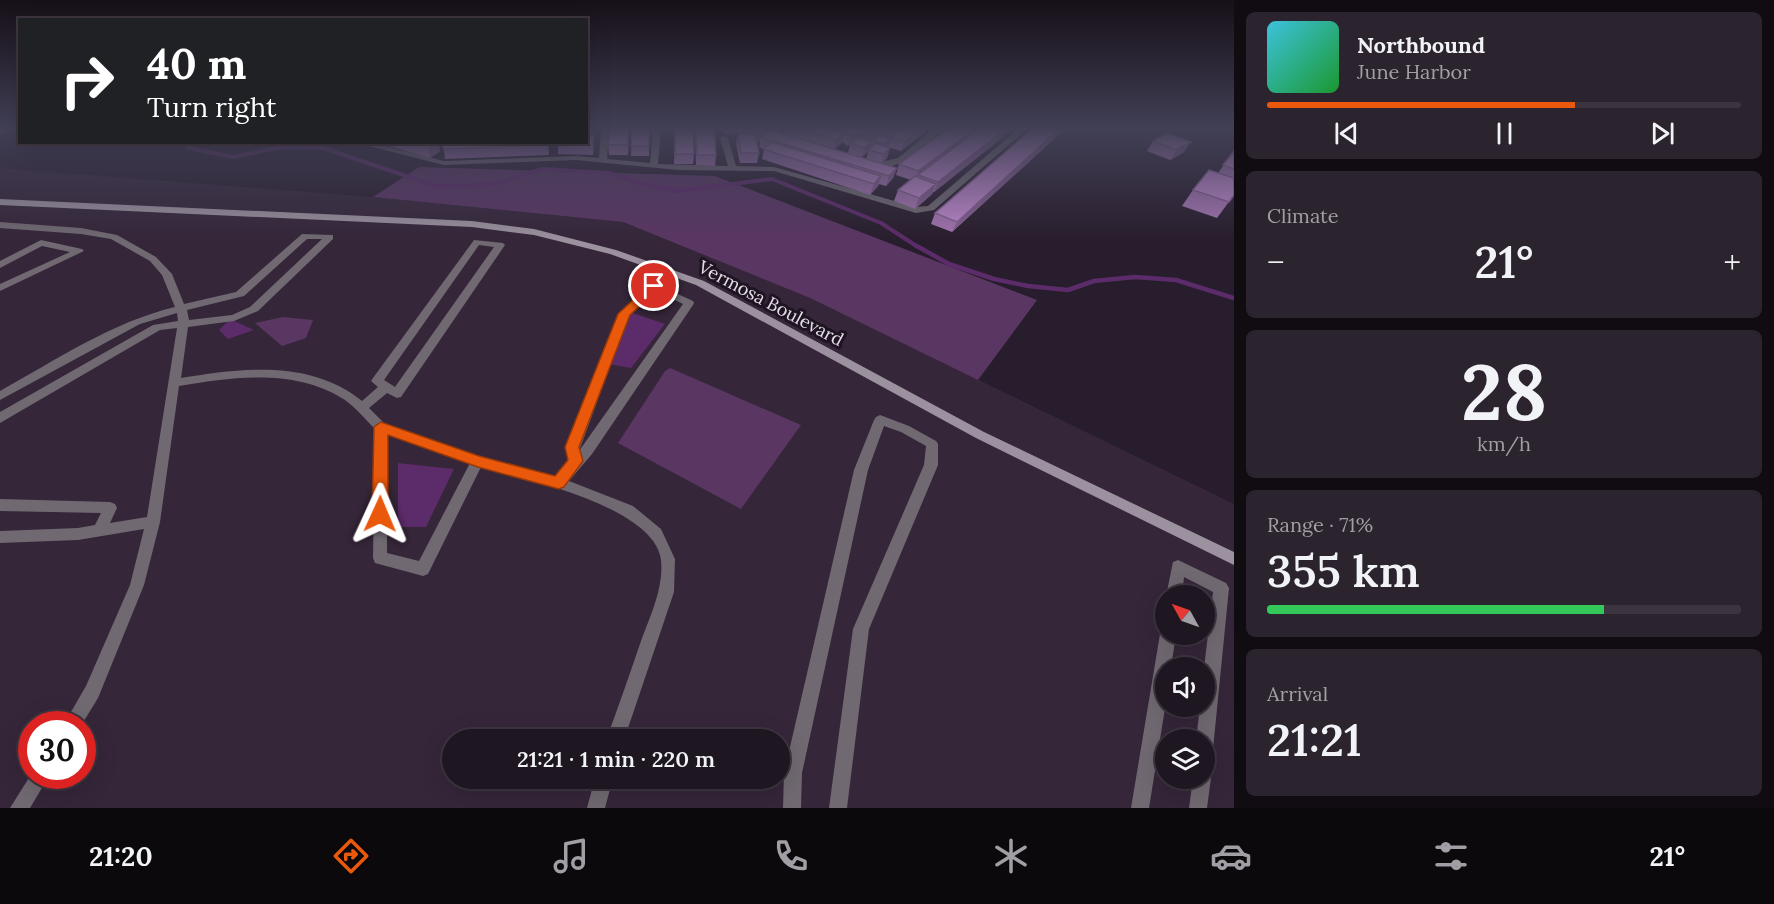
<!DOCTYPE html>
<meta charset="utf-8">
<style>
:root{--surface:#1e1621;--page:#2b232e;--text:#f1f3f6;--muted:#a19fa5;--line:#3c353f;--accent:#ea580c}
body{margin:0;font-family:Lora,serif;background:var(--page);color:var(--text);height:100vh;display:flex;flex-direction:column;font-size:22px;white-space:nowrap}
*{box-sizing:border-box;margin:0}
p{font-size:20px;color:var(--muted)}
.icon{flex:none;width:33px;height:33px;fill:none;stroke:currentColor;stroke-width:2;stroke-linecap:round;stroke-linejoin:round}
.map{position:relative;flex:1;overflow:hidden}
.panel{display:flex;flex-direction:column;gap:12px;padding:12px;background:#100c12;width:540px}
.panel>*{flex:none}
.hud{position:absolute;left:18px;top:18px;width:570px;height:126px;border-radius:0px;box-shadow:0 6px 24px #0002,0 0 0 2px var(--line);background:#202124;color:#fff;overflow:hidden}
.needle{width:39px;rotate:310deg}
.controls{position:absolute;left:1155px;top:585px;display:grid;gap:12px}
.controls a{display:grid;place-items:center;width:60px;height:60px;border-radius:50%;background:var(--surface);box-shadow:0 6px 24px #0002,0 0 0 2px var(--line);font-size:30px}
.speed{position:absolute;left:18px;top:711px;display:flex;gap:12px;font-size:30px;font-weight:700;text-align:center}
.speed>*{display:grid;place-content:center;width:78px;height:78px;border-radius:50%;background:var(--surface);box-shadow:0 6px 24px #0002,0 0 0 2px var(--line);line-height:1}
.speed .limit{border:9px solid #d22;background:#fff;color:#111}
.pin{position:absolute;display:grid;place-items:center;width:51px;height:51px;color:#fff;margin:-26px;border:3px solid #fff;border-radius:50%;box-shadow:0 2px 6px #0007}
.me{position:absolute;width:66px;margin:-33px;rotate:1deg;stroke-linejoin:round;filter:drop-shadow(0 0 4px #0008)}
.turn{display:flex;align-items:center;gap:21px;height:126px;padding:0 30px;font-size:27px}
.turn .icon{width:78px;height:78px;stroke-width:2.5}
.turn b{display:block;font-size:42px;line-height:51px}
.big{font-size:45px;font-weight:600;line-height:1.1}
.panel .card{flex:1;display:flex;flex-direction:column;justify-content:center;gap:9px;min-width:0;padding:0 21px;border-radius:9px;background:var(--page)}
.panel .dial{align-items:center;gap:0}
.dial b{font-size:78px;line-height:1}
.song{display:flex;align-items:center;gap:18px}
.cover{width:72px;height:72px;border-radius:9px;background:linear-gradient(135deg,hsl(190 70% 55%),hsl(130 70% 35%))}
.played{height:6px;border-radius:3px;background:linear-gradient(90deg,var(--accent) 65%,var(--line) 65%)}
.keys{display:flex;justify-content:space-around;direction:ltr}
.heat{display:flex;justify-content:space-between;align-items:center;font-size:33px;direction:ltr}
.charge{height:9px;border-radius:4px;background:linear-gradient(90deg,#34c759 71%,var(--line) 0)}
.trip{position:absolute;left:442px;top:729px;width:348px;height:60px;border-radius:30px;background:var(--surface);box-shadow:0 6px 24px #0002,0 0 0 2px var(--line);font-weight:600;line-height:60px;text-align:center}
.dock{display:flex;height:96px;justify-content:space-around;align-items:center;background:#0c090d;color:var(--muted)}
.dock .icon{width:42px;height:42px}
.dock .active{color:var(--accent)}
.dock b{font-size:27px;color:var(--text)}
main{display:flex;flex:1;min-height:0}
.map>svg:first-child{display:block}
</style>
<main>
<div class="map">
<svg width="1234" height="808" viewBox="0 0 1234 808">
<rect width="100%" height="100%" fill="#281d2c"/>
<path fill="#352639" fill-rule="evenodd" d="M 0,168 L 373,197 L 623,222 L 810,298 L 1234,504 L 1234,808 L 0,808 ZM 1166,596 L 1204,596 L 1204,634 L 1166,634 ZM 1166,668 L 1204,668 L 1204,706 L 1166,706 ZM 32,724 L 82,724 L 82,776 L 32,776 ZM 453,740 L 780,740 L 780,778 L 453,778 ZM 1166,740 L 1204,740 L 1204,778 L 1166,778 Z"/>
<path fill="#5a3663" d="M 419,167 L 715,176 L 1037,300 L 978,380 L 810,298 L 623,222 L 373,197 Z
M 283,317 L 313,320 L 306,338 L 282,346 L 255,323 Z
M 670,368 L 801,425 L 741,509 L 618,443 L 665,371 Z"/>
<path fill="#5c2b69" d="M 627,311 L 665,324 L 631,368 L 607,364 Z
M 230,319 L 254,330 L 228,339 L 219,330 Z
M 398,463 L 454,469 L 426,527 L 398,527 Z"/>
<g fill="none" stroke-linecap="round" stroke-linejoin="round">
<path stroke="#5c2b69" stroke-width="4" d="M 0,132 L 20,132
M 185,142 L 189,148 L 233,157 L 282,147 L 323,148 L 436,186 L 492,185 L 542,169 L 609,173 L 646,185 L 677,191 L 772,179 L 881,223 L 918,247"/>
<path stroke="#5c2b69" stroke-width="4.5" d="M 915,245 L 949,264 L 994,279 L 1028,286 L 1068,290 L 1094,281 L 1135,277 L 1176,280 L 1234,298"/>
<path fill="#706971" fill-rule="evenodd" d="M 601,129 L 609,129 L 607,159 L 650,163 L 653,129 L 661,129 L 658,164 L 728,166 L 720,138 L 724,136 L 728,138 L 736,166 L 774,167 L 916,207 L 928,206 L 1018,129 L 1027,129 L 934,210 L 916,213 L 774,171 L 678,170 L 576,160 L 444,165 L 353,142 L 369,142 L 444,161 L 576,156 L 599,158 Z
M 934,129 L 943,129 C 927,145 891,179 868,165 L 898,158 Z
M 0,222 L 81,228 L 117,235 L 156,257 L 172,274 L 184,304 L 236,292 L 302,234 L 333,235 L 333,239 L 258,311 L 234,321 L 188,327 L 181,378 C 241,368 311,359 362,401 L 378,387 L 371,381 L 373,378 L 474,240 L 503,243 L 505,245 L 401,397 L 397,398 L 387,393 L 369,408 L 385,424 L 479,456 L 556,477 L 569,462 L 566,448 L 619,314 L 650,284 L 654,283 L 693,301 L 694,303 L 693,305 L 592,454 L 569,481 L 633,506 L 661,529 L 675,559 L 674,592 L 624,740 L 606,740 C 618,708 629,676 640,644 C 649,618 664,589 661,560 C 655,507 525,479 481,467 L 428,574 L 423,576 L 375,563 L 373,558 L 375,429 C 365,419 356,408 345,400 C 295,368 234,377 179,386 L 160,522 L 144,585 L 98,698 L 82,724 L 64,724 L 86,686 L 130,585 L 144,529 L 78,540 L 0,543 L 0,531 L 78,528 L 95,525 L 101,513 L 0,511 L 0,499 L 110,502 L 115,504 L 117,508 L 110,523 L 147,517 L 177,328 L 160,330 L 0,423 L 0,412 L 153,325 L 178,321 L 177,313 L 140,324 L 0,400 L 0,391 C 56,360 112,322 175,307 L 162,275 L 150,261 L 111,239 L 81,234 L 0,228 ZM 307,239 L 322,239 L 250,307 L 232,315 L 189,320 L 187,310 L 244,296 ZM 479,245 L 494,247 L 395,387 L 384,380 ZM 655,290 L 683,304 L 579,451 L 629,315 ZM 387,434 L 470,463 L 419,561 L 387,553 Z
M 41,240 L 82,249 L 84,251 L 0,291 L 0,284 L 70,252 L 42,246 L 0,268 L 0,261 Z
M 880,415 L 909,426 L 936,441 L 938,444 L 938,465 L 869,629 L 847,808 L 829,808 L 853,629 L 924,465 L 926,446 L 901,432 L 884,426 L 868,470 L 802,773 L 801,808 L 783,808 L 784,773 L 854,470 L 874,420 L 876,417 Z
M 1178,560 L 1226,583 L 1229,588 L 1213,749 L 1210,755 L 1204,758 L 1204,740 L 1196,740 L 1200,706 L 1204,706 L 1204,668 L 1213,592 L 1184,577 L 1182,596 L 1166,596 L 1173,562 Z
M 1166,627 L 1166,634 L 1176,634 L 1171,668 L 1166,668 L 1166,702 L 1149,808 L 1131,808 L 1160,634 L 1162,629 Z
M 1204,770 L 1208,772 L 1211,778 L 1207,808 L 1189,808 L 1193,778 L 1204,778 Z
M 32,773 L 32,776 L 49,776 L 30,808 L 10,808 Z
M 595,778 L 613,778 L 605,808 L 587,808 Z"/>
<path fill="#9c929f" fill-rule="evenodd" d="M 0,199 L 472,221 L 534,229 L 616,250 L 704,281 L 984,432 L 1234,552 L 1234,565 L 976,438 L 696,285 L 610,254 L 534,235 L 472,227 L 0,205 Z"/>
</g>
<path fill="#a375b0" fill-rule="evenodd" d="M 586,129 L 593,129 L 592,136 L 594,136 L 594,146 L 593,155 L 558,154 L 558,144 L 586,142 Z
M 629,129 L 628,155 L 609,155 L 608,145 Z
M 632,129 L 649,146 L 649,156 L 631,156 Z
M 675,129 L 693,129 L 694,154 L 693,164 L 674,164 Z
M 695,129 L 714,129 L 716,155 L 715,166 L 696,165 Z
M 720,129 L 765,129 L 766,133 L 784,134 L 785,129 L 832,129 L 837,131 L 837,129 L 926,129 L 925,132 L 901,151 L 888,147 L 890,148 L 887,158 L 881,163 L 897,168 L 893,178 L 886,186 L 879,184 L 878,186 L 870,195 L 762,159 L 764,149 L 759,147 L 760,141 L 757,141 L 759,153 L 757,163 L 740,163 L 736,144 L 738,134 L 743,134 L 744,132 L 726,135 ZM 872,140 L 866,159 L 861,157 L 868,152 L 871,142 L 869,141 ZM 842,142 L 848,146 L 850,145 L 848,153 L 835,149 Z
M 1013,129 L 934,192 L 933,192 L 932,194 L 915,209 L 894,201 L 898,190 L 911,180 L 896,175 L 899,164 Z
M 1032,129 L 1065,129 L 952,232 L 931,224 L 935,213 Z
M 1153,141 L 1184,152 L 1170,160 L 1147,151 Z
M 375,142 L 438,142 L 440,151 L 430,158 Z
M 443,142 L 548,142 L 549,155 L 445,159 Z
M 1234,151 L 1234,195 L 1217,218 L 1182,206 L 1193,190 L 1218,173 Z"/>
<path fill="#855f90" d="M 727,129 L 744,129 L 744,132 L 726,135 Z
M 880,129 L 900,129 L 898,134 L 854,144 L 851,143 L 850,145 L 848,146 L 850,136 Z
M 919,129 L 926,129 L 925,132 L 901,151 L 905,141 Z
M 975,129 L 984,129 L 918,175 L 915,182 L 918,171 Z
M 1005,129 L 1013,129 L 934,192 L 938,182 Z
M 1059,129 L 1065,129 L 952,232 L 957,222 Z
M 766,130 L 765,138 L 761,137 L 760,141 L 750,142 L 751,132 Z
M 844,133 L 842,143 L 833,150 L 836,140 Z
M 594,136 L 594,146 L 593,155 L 592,145 Z
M 891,139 L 888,149 L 881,154 L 884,144 Z
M 432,142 L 438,142 L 440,151 L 430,158 L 428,148 Z
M 871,142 L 868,152 L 861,158 L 864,148 Z
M 1191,142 L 1184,152 L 1170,160 L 1176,150 Z
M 890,148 L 887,158 L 881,164 L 884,154 Z
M 897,168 L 893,178 L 886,186 L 889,176 Z
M 881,176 L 878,186 L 870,195 L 874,184 Z
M 936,184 L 932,194 L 915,209 L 919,198 Z"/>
<path fill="#be88cd" stroke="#855f90" stroke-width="1.5" d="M 586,129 L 592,129 L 592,134 L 586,134 Z
M 609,129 L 628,129 L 628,145 L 608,145 Z
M 632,129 L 649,129 L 649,146 L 631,146 Z
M 675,129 L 693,129 L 694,154 L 675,154 Z
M 696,129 L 714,129 L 716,155 L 697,155 Z
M 748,129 L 765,129 L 766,130 L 751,132 Z
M 801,129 L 832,129 L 844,133 L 836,140 Z
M 841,129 L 880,129 L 850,136 Z
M 900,129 L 919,129 L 905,141 L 891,137 Z
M 948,129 L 975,129 L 918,171 L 899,164 Z
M 979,129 L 1005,129 L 938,182 L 918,175 Z
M 1032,129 L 1059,129 L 957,222 L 935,213 Z
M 770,130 L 897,168 L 889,176 L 761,137 Z
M 1167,133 L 1191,142 L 1176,150 L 1153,141 Z
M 738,134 L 755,134 L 759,153 L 741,153 Z
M 879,135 L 891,139 L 884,144 L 873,140 Z
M 586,136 L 594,136 L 592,145 L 558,144 L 558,142 L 586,142 Z
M 858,138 L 871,142 L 864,148 L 851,143 Z
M 408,142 L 436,142 L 428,148 Z
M 444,142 L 548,142 L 548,145 L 443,149 Z
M 772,142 L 881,176 L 874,184 L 763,149 Z
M 875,143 L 890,148 L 884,154 L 869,150 Z
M 1234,151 L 1234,169 L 1223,165 Z
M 1209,170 L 1234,178 L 1234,195 L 1229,202 L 1193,190 Z
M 915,176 L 936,184 L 919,198 L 898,190 Z"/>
<linearGradient id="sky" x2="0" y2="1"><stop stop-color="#161018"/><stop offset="0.53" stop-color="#424056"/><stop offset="1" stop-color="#424056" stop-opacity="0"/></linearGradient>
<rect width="1234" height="242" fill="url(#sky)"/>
<path fill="#ea580c" stroke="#983908" stroke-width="1.5" d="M 654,283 L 658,284 L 658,289 L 630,315 L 579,447 L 583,461 L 564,487 L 559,489 L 478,467 L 388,435 L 388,514 L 386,519 L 380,521 L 375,519 L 372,514 L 374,427 L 381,422 L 479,456 L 555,476 L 568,460 L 565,447 L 618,314 L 650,284 Z"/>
<g text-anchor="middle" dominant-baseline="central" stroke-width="6" stroke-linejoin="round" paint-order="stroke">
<g font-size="18" fill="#e4dde7" stroke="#1f1422">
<text transform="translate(771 303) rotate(28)">Vermosa Boulevard</text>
</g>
</g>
</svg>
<div class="controls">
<a><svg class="needle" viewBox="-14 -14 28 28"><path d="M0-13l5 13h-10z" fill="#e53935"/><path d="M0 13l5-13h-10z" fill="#a19fa5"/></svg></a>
<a><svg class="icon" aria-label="sound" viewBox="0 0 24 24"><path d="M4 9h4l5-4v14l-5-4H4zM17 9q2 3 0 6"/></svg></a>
<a><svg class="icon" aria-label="layers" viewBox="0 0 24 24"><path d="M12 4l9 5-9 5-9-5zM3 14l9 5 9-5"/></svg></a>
</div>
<div class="speed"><div class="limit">30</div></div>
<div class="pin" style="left:654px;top:286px;background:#d93025"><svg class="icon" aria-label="arrive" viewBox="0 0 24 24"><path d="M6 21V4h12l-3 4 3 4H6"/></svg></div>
<svg class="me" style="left:380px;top:514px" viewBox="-20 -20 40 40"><path d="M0-17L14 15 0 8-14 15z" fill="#ea580c" stroke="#fff" stroke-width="4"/></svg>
<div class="trip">21:21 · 1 min · 220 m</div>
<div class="hud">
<div class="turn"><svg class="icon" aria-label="right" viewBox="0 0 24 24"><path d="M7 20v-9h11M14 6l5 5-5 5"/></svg><div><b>40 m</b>Turn right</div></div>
</div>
</div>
<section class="panel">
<div class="card">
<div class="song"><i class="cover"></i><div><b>Northbound</b><p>June Harbor</p></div></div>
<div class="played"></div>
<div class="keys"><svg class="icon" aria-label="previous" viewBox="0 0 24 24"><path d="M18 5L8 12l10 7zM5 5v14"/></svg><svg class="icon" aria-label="pause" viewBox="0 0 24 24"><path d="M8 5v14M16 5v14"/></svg><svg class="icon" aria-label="next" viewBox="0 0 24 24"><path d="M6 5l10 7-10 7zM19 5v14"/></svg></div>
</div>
<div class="card"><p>Climate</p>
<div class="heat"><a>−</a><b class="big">21°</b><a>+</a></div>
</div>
<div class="card dial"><b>28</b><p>km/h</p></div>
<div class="card"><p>Range · 71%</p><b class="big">355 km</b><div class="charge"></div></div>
<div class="card"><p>Arrival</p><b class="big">21:21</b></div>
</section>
</main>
<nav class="dock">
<b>21:20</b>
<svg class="icon active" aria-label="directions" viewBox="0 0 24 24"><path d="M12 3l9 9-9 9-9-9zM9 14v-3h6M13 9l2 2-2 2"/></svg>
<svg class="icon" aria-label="music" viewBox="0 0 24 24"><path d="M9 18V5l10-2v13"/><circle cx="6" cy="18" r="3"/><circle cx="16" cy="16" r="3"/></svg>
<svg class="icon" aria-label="phone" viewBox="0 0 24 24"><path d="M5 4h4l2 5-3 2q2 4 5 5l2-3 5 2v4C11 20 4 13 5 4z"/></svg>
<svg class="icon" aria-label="climate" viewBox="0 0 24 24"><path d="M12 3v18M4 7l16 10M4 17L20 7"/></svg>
<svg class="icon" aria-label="car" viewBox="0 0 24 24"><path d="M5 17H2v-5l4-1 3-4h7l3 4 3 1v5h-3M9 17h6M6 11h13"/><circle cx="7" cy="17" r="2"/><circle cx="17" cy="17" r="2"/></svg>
<svg class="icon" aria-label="filters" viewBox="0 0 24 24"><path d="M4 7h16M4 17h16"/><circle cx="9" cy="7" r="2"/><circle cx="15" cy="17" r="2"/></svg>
<b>21°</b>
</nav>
